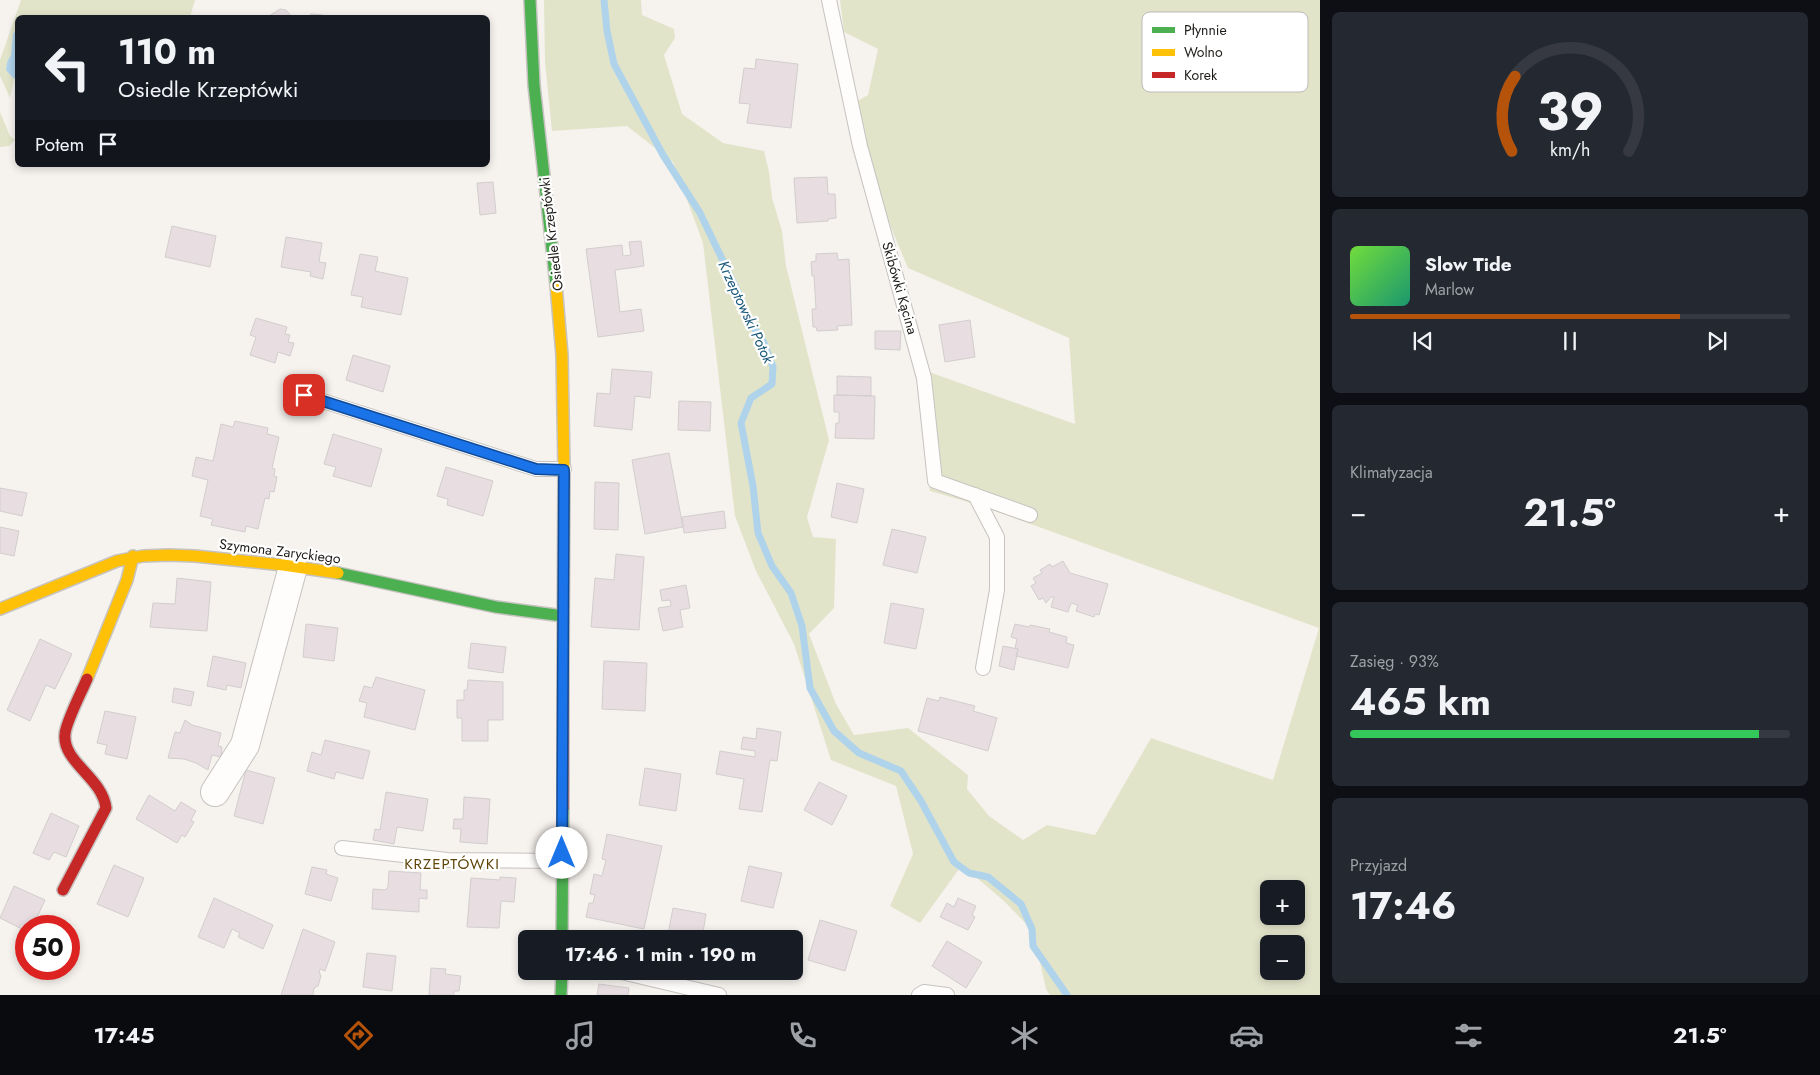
<!DOCTYPE html>
<html lang="pl">
<meta charset="utf-8">
<style>
:root{--surface:#171b24;--page:#242831;--text:#f1f3f6;--muted:#9ea1a6;--line:#363941;--accent:#b45309}
body{margin:0;font-family:Jost,sans-serif;background:var(--page);color:var(--text);height:100vh;display:flex;flex-direction:column;font-size:19px;white-space:nowrap}
*{box-sizing:border-box;margin:0}
p{font-size:16px;color:var(--muted)}
.icon{flex:none;width:28px;height:28px;fill:none;stroke:currentColor;stroke-width:2;stroke-linecap:round;stroke-linejoin:round}
.map{position:relative;flex:1;overflow:hidden}
.sheet{display:flex;flex-direction:column;gap:12px;padding:12px;background:#0d0f14;width:500px}
.sheet>*{flex:none}
.banner{position:absolute;left:15px;top:15px;width:475px;height:152px;border-radius:8px;box-shadow:0 2px 8px #0003;background:#171b24;color:var(--text);overflow:hidden}
.buttons{position:absolute;left:1260px;top:880px;display:grid;gap:10px}
.buttons a{display:grid;place-items:center;width:45px;height:45px;border-radius:8px;background:var(--surface);box-shadow:0 2px 8px #0003;font-size:25px}
.speed{position:absolute;left:15px;top:915px;display:flex;gap:10px;font-size:25px;font-weight:700;text-align:center}
.speed>*{display:grid;place-content:center;width:65px;height:65px;border-radius:50%;background:var(--surface);box-shadow:0 2px 8px #0003;line-height:1}
.speed .limit{border:8px solid #d22;background:#fff;color:#111}
.pin{position:absolute;display:grid;place-items:center;width:42px;height:42px;color:#fff;margin:-21px;border-radius:10px;box-shadow:0 2px 8px #0006}
.me{position:absolute;width:55px;margin:-28px;rotate:0deg;stroke-linejoin:round;filter:drop-shadow(0 0 4px #0008)}
.turn{display:flex;align-items:center;gap:18px;height:105px;padding:0 20px;font-size:22px}
.turn .icon{width:65px;height:65px;stroke-width:2.5}
.turn b{display:block;font-size:35px;line-height:42px}
.then{display:flex;align-items:center;height:48px;padding:0 20px;background:#0003;gap:10px;font-size:19px}
.big{font-size:38px;font-weight:700;line-height:1.1}
.sheet .widget{flex:1;display:flex;flex-direction:column;justify-content:center;gap:8px;min-width:0;padding:0 18px;border-radius:8px;background:var(--page)}
.sheet .dial{align-items:center;gap:0}
.dial svg{height:130px;overflow:visible;fill:none;stroke:var(--line);stroke-width:7;stroke-linecap:round;text-anchor:middle}
.dial text{fill:var(--text);stroke:none}
.song{display:flex;align-items:center;gap:15px}
.cover{width:60px;height:60px;border-radius:8px;background:linear-gradient(135deg,hsl(100 70% 55%),hsl(160 70% 35%))}
.played{height:5px;border-radius:2px;background:linear-gradient(90deg,var(--accent) 75%,var(--line) 75%)}
.keys{display:flex;justify-content:space-around;direction:ltr}
.heat{display:flex;justify-content:space-between;align-items:center;font-size:28px;direction:ltr}
.charge{height:8px;border-radius:4px;background:linear-gradient(90deg,#34c759 93%,var(--line) 0)}
.trip{position:absolute;left:518px;top:930px;width:285px;height:50px;border-radius:8px;background:var(--surface);box-shadow:0 2px 8px #0003;font-weight:700;line-height:50px;text-align:center}
.dock{display:flex;height:80px;justify-content:space-around;align-items:center;background:#090b0e;color:var(--muted)}
.dock .icon{width:35px;height:35px}
.dock .selected{color:var(--accent)}
.dock b{font-size:22px;color:var(--text)}
main{display:flex;flex:1;min-height:0}
.map>svg:first-child{display:block}
</style>
<main>
<div class="map">
<svg width="1320" height="995" viewBox="0 0 1320 995">
<rect width="100%" height="100%" fill="#f6f2ee"/>
<path fill="#e2e4ca" fill-rule="evenodd" d="M 21,0 L 195,0 L 190,17 L 18,18 L 17,33 L 17,31 L 13,34 L 11,55 L 7,62 L 11,76 L 14,79 L 10,98 L 0,76 L 0,60 Z
M 544,0 L 641,0 L 642,15 L 674,29 L 675,38 L 664,55 L 682,114 L 723,143 L 764,151 L 769,172 L 772,198 L 782,231 L 786,266 L 829,440 L 807,517 L 813,537 L 836,539 L 834,608 L 809,634 L 836,704 L 854,735 L 908,728 L 968,775 L 967,789 L 989,816 L 1023,840 L 1047,825 L 1095,835 L 1151,738 L 1273,780 L 1319,628 L 978,505 L 930,491 C 922,450 921,408 915,367 L 1075,424 L 1069,338 L 908,268 L 880,201 L 856,102 L 868,95 L 878,49 L 844,32 L 840,0 L 1320,0 L 1320,995 L 1050,995 L 1046,989 L 1033,931 L 1005,902 L 962,865 L 920,923 L 890,906 L 913,854 L 896,786 L 831,760 L 794,644 L 756,571 L 735,516 L 703,243 L 673,162 L 627,126 L 552,131 L 545,62 ZM 1269,889 L 1296,889 L 1296,916 L 1269,916 ZM 1269,944 L 1296,944 L 1296,971 L 1269,971 Z
M 0,112 L 10,136 L 15,140 L 9,146 L 0,147 Z"/>
<path fill="#afd3eb" d="M 16,30 L 18,76 L 14,79 L 6,70 L 7,62 L 11,55 L 13,34 Z"/>
<g fill="none" stroke-linecap="round" stroke-linejoin="round">
<path stroke="#afd3eb" stroke-width="7" d="M 604,0 L 607,31 L 614,64 L 663,155 L 700,213 L 738,292 L 749,320 L 764,343 L 773,367 L 772,384 L 751,398 L 741,423 L 753,486 L 758,533 L 772,566 L 791,593 L 802,626 L 810,688 L 834,731 L 859,753 L 901,771 L 921,801 L 954,862 L 969,873 L 988,877 L 1021,904 L 1032,929 L 1033,946 L 1067,995"/>
</g>
<path fill="#e8dde1" stroke="#d2cece" d="M 280,9 L 286,10 L 293,18 L 266,18 Z
M 311,14 L 323,15 L 326,18 L 306,18 Z
M 756,59 L 798,64 L 791,128 L 747,123 L 750,104 L 739,103 L 744,68 L 755,69 Z
M 827,177 L 828,194 L 835,194 L 836,218 L 828,219 L 828,221 L 797,223 L 794,178 Z
M 493,182 L 496,213 L 480,215 L 477,183 Z
M 172,226 L 216,236 L 210,267 L 165,257 Z
M 286,237 L 322,243 L 319,262 L 326,263 L 323,279 L 310,276 L 311,272 L 281,267 Z
M 641,241 L 644,266 L 615,270 L 620,312 L 641,309 L 644,331 L 598,337 L 586,249 L 622,245 L 623,256 L 631,255 L 629,242 Z
M 837,253 L 838,260 L 849,259 L 852,325 L 837,326 L 838,330 L 817,331 L 816,327 L 813,327 L 812,309 L 816,309 L 814,276 L 812,276 L 811,262 L 816,261 L 816,254 Z
M 360,254 L 378,257 L 375,271 L 408,278 L 401,315 L 361,307 L 363,297 L 351,295 Z
M 256,318 L 287,327 L 285,334 L 290,335 L 288,342 L 294,343 L 290,356 L 278,352 L 275,363 L 250,355 L 256,337 L 250,335 Z
M 970,320 L 975,357 L 945,362 L 939,325 Z
M 875,331 L 901,331 L 900,350 L 875,349 Z
M 353,355 L 390,366 L 383,392 L 346,380 Z
M 612,369 L 652,372 L 650,398 L 635,396 L 632,430 L 594,426 L 597,393 L 610,394 Z
M 837,376 L 871,377 L 871,396 L 837,395 Z
M 834,395 L 875,396 L 874,439 L 835,438 L 836,423 L 839,423 L 839,412 L 834,412 Z
M 679,401 L 711,402 L 710,431 L 678,430 Z
M 235,421 L 268,428 L 267,434 L 279,437 L 272,468 L 275,469 L 274,476 L 277,477 L 274,492 L 270,491 L 269,499 L 265,498 L 258,529 L 246,526 L 245,532 L 211,525 L 213,519 L 200,516 L 208,480 L 192,476 L 196,457 L 213,461 L 221,424 L 233,427 Z
M 333,434 L 382,449 L 371,487 L 333,476 L 336,467 L 324,464 Z
M 669,453 L 683,527 L 645,534 L 632,460 Z
M 446,467 L 493,481 L 483,516 L 447,505 L 448,499 L 437,496 Z
M 595,482 L 619,483 L 618,530 L 594,529 Z
M 837,483 L 864,489 L 857,523 L 831,517 Z
M 0,488 L 27,493 L 22,516 L 0,511 Z
M 724,511 L 726,528 L 684,533 L 682,517 Z
M 0,527 L 19,531 L 14,556 L 0,553 Z
M 892,529 L 926,537 L 917,573 L 883,565 Z
M 616,554 L 644,557 L 639,630 L 591,627 L 595,578 L 614,580 Z
M 1063,561 L 1070,573 L 1108,584 L 1099,615 L 1095,614 L 1094,617 L 1076,611 L 1078,605 L 1071,603 L 1068,612 L 1051,607 L 1054,597 L 1051,597 L 1046,603 L 1043,598 L 1039,600 L 1031,586 L 1036,583 L 1033,578 L 1042,573 L 1040,570 L 1050,564 L 1052,567 Z
M 177,578 L 211,582 L 207,631 L 150,627 L 153,603 L 175,604 Z
M 686,585 L 690,608 L 680,610 L 683,627 L 663,631 L 658,608 L 671,606 L 670,600 L 662,601 L 660,590 Z
M 891,603 L 924,609 L 916,649 L 884,643 Z
M 306,624 L 338,628 L 334,661 L 303,657 Z
M 1015,624 L 1029,627 L 1030,625 L 1050,629 L 1049,632 L 1067,637 L 1066,643 L 1074,645 L 1068,668 L 1016,656 L 1018,649 L 1015,648 L 1017,639 L 1011,637 Z
M 40,639 L 72,654 L 55,689 L 46,685 L 30,721 L 7,710 Z
M 471,643 L 506,647 L 503,673 L 468,668 Z
M 1003,646 L 1018,649 L 1014,670 L 999,666 Z
M 213,656 L 246,663 L 241,688 L 227,685 L 226,690 L 207,686 Z
M 604,661 L 647,663 L 645,711 L 602,709 Z
M 376,677 L 425,690 L 415,730 L 364,717 L 367,703 L 359,701 L 364,686 L 372,688 Z
M 468,680 L 503,682 L 503,720 L 488,720 L 488,741 L 462,741 L 462,718 L 457,718 L 457,700 L 464,700 L 464,690 L 467,690 Z
M 174,688 L 194,692 L 191,706 L 172,702 Z
M 940,697 L 975,706 L 973,711 L 997,718 L 988,751 L 918,731 L 927,698 L 939,701 Z
M 105,711 L 136,717 L 127,759 L 105,754 L 107,745 L 97,743 Z
M 185,720 L 192,725 L 221,733 L 218,746 L 222,747 L 221,757 L 212,755 L 208,770 L 196,763 L 184,759 L 168,758 L 175,732 L 180,733 Z
M 757,728 L 781,732 L 777,761 L 770,760 L 762,812 L 739,809 L 744,779 L 716,774 L 720,751 L 755,757 L 755,751 L 741,749 L 743,737 L 756,739 Z
M 325,740 L 370,751 L 363,779 L 336,772 L 334,779 L 307,771 L 312,752 L 321,755 Z
M 645,768 L 681,774 L 676,811 L 639,805 Z
M 246,770 L 275,778 L 263,824 L 234,816 Z
M 819,782 L 847,796 L 832,825 L 804,810 Z
M 386,792 L 428,799 L 423,831 L 397,827 L 394,844 L 373,840 L 375,829 L 380,830 Z
M 149,795 L 175,811 L 181,802 L 196,811 L 191,820 L 194,822 L 185,837 L 182,835 L 177,843 L 136,819 Z
M 464,797 L 490,799 L 487,844 L 460,842 L 461,829 L 453,829 L 454,819 L 463,819 Z
M 51,813 L 79,826 L 66,857 L 54,852 L 49,860 L 33,853 Z
M 607,834 L 662,846 L 644,929 L 586,917 L 589,903 L 593,903 L 595,895 L 590,894 L 594,874 L 602,876 L 606,860 L 602,859 Z
M 114,865 L 144,878 L 128,917 L 97,904 Z
M 749,866 L 782,873 L 773,908 L 741,901 Z
M 312,867 L 327,870 L 326,874 L 338,878 L 331,901 L 305,894 Z
M 389,871 L 421,873 L 420,890 L 427,890 L 427,899 L 419,898 L 419,912 L 372,909 L 373,889 L 385,890 L 388,887 Z
M 500,877 L 516,878 L 514,902 L 501,901 L 499,928 L 467,927 L 471,878 L 500,880 Z
M 14,886 L 45,900 L 33,926 L 26,926 L 26,931 L 0,918 Z
M 214,898 L 273,925 L 263,949 L 238,937 L 240,933 L 232,929 L 224,948 L 198,937 Z
M 958,898 L 976,906 L 972,915 L 975,917 L 968,930 L 940,917 L 947,903 L 954,907 Z
M 673,908 L 706,914 L 702,939 L 667,939 Z
M 820,920 L 857,931 L 845,971 L 808,960 Z
M 303,929 L 335,942 L 325,971 L 320,969 L 319,972 L 321,976 L 318,986 L 314,988 L 313,995 L 281,995 Z
M 947,941 L 982,962 L 966,988 L 932,966 Z
M 367,953 L 396,956 L 392,991 L 363,987 Z
M 431,968 L 446,969 L 445,974 L 461,976 L 459,991 L 454,991 L 454,995 L 429,995 Z
M 599,984 L 629,988 L 628,995 L 597,995 Z"/>
<g fill="none" stroke-linecap="round" stroke-linejoin="round">
<g stroke="#c6c3c0" stroke-width="16">
<path id="lane" d="M 829,0 L 860,146 L 924,378 L 935,481 L 1030,515
M 304,395 L 536,469 L 564,469
M 975,495 L 997,537 L 997,590 L 983,668
M 342,848 L 447,860 L 562,861
M 617,971 L 719,995
M 919,995 L 924,992 L 947,995"/>
</g>
<g stroke="#c6c3c0" stroke-width="30">
<path id="street" d="M 215,792 L 245,745 L 293,567"/>
</g>
<g stroke="#c6c3c0" stroke-width="14">
<path id="fast" d="M 530,0 L 534,85 L 556,285
M 338,573 L 496,607 L 563,616
M 562,939 L 563,808
M 561,995 L 562,971"/>
</g>
<g stroke="#c6c3c0" stroke-width="14">
<path id="slow" d="M 556,285 L 562,355 L 564,469 L 563,657
M 0,609 L 117,561 L 143,556 L 169,555 L 195,556 L 283,565 L 338,573
M 87,679 L 127,580 L 133,556"/>
</g>
<g stroke="#c6c3c0" stroke-width="14">
<path id="jam" d="M 563,808 L 563,657
M 63,890 L 106,808 C 102,777 62,762 65,734 C 66,722 81,693 87,679"/>
</g>
<use href="#lane" stroke="#fefdfc" stroke-width="14"/>
<use href="#street" stroke="#fefdfc" stroke-width="28"/>
<use href="#fast" stroke="#4caf50" stroke-width="11"/>
<use href="#slow" stroke="#ffc107" stroke-width="11"/>
<use href="#jam" stroke="#c62828" stroke-width="11"/>
</g>
<g fill="none" stroke-linecap="round" stroke-linejoin="round">
<g stroke="#114b97" stroke-width="12">
<path id="route" d="M 304,395 L 536,469 L 564,470 L 562,853"/>
</g>
<use href="#route" stroke="#1a73e8" stroke-width="9"/>
</g>
<g text-anchor="middle" dominant-baseline="central" stroke-width="4.5" stroke-linejoin="round" paint-order="stroke">
<g font-size="14" fill="#1d1b18" stroke="#fff">
<text transform="translate(551 234) rotate(-97)">Osiedle Krzeptówki</text>
<text transform="translate(900 288) rotate(74)">Skibówki Kącina</text>
<text transform="translate(280 551) rotate(7)">Szymona Zaryckiego</text>
</g>
<g font-size="15" font-style="italic" fill="#1a597c" stroke="#fff">
<text transform="translate(746 312) rotate(65)">Krzeptowski Potok</text>
</g>
<g font-size="15" letter-spacing="1" fill="#604508" stroke="#fff">
<text x="452" y="864">KRZEPTÓWKI</text>
</g>
</g>
<rect x="1142" y="12" width="166" height="80" rx="8" fill="#fff" stroke="#bbbbba" stroke-width="1"/>
<rect x="1152" y="27" width="23" height="6" fill="#4caf50"/>
<rect x="1152" y="49" width="23" height="7" fill="#ffc107"/>
<rect x="1152" y="72" width="23" height="6" fill="#c62828"/>
<g font-size="14" fill="#1d1b18">
<text x="1184" y="35">Płynnie</text>
<text x="1184" y="57">Wolno</text>
<text x="1184" y="80">Korek</text>
</g>
</svg>
<div class="buttons">
<a>+</a>
<a>−</a>
</div>
<div class="speed"><div class="limit">50</div></div>
<div class="pin" style="left:304px;top:395px;background:#d93025"><svg class="icon" aria-label="arrive" viewBox="0 0 24 24"><path d="M6 21V4h12l-3 4 3 4H6"/></svg></div>
<svg class="me" style="left:562px;top:853px" viewBox="-20 -20 40 40"><circle r="19" fill="#fff"/><path d="M0-13L10 11 0 6-10 11z" fill="#1a73e8"/></svg>
<div class="trip">17:46 · 1 min · 190 m</div>
<div class="banner">
<div class="turn"><svg class="icon" aria-label="left" viewBox="0 0 24 24"><path d="M17 20v-9H6M10 6l-5 5 5 5"/></svg><div><b>110 m</b>Osiedle Krzeptówki</div></div>
<div class="then">Potem<svg class="icon" aria-label="arrive" viewBox="0 0 24 24"><path d="M6 21V4h12l-3 4 3 4H6"/></svg></div>
</div>
</div>
<section class="sheet">
<div class="widget dial"><svg viewBox="0 0 100 80">
<path d="M14 69A42 42 0 1 1 86 69"/>
<path d="M14 69A42 42 0 0 1 16 23" stroke="#b45309"/>
<text x="50" y="56" font-size="32" font-weight="700">39</text>
<text x="50" y="72" font-size="11">km/h</text>
</svg></div>
<div class="widget">
<div class="song"><i class="cover"></i><div><b>Slow Tide</b><p>Marlow</p></div></div>
<div class="played"></div>
<div class="keys"><svg class="icon" aria-label="previous" viewBox="0 0 24 24"><path d="M18 5L8 12l10 7zM5 5v14"/></svg><svg class="icon" aria-label="pause" viewBox="0 0 24 24"><path d="M8 5v14M16 5v14"/></svg><svg class="icon" aria-label="next" viewBox="0 0 24 24"><path d="M6 5l10 7-10 7zM19 5v14"/></svg></div>
</div>
<div class="widget"><p>Klimatyzacja</p>
<div class="heat"><a>−</a><b class="big">21.5°</b><a>+</a></div>
</div>
<div class="widget"><p>Zasięg · 93%</p><b class="big">465 km</b><div class="charge"></div></div>
<div class="widget"><p>Przyjazd</p><b class="big">17:46</b></div>
</section>
</main>
<nav class="dock">
<b>17:45</b>
<svg class="icon selected" aria-label="directions" viewBox="0 0 24 24"><path d="M12 3l9 9-9 9-9-9zM9 14v-3h6M13 9l2 2-2 2"/></svg>
<svg class="icon" aria-label="music" viewBox="0 0 24 24"><path d="M9 18V5l10-2v13"/><circle cx="6" cy="18" r="3"/><circle cx="16" cy="16" r="3"/></svg>
<svg class="icon" aria-label="phone" viewBox="0 0 24 24"><path d="M5 4h4l2 5-3 2q2 4 5 5l2-3 5 2v4C11 20 4 13 5 4z"/></svg>
<svg class="icon" aria-label="climate" viewBox="0 0 24 24"><path d="M12 3v18M4 7l16 10M4 17L20 7"/></svg>
<svg class="icon" aria-label="car" viewBox="0 0 24 24"><path d="M5 17H2v-5l4-1 3-4h7l3 4 3 1v5h-3M9 17h6M6 11h13"/><circle cx="7" cy="17" r="2"/><circle cx="17" cy="17" r="2"/></svg>
<svg class="icon" aria-label="filters" viewBox="0 0 24 24"><path d="M4 7h16M4 17h16"/><circle cx="9" cy="7" r="2"/><circle cx="15" cy="17" r="2"/></svg>
<b>21.5°</b>
</nav>
